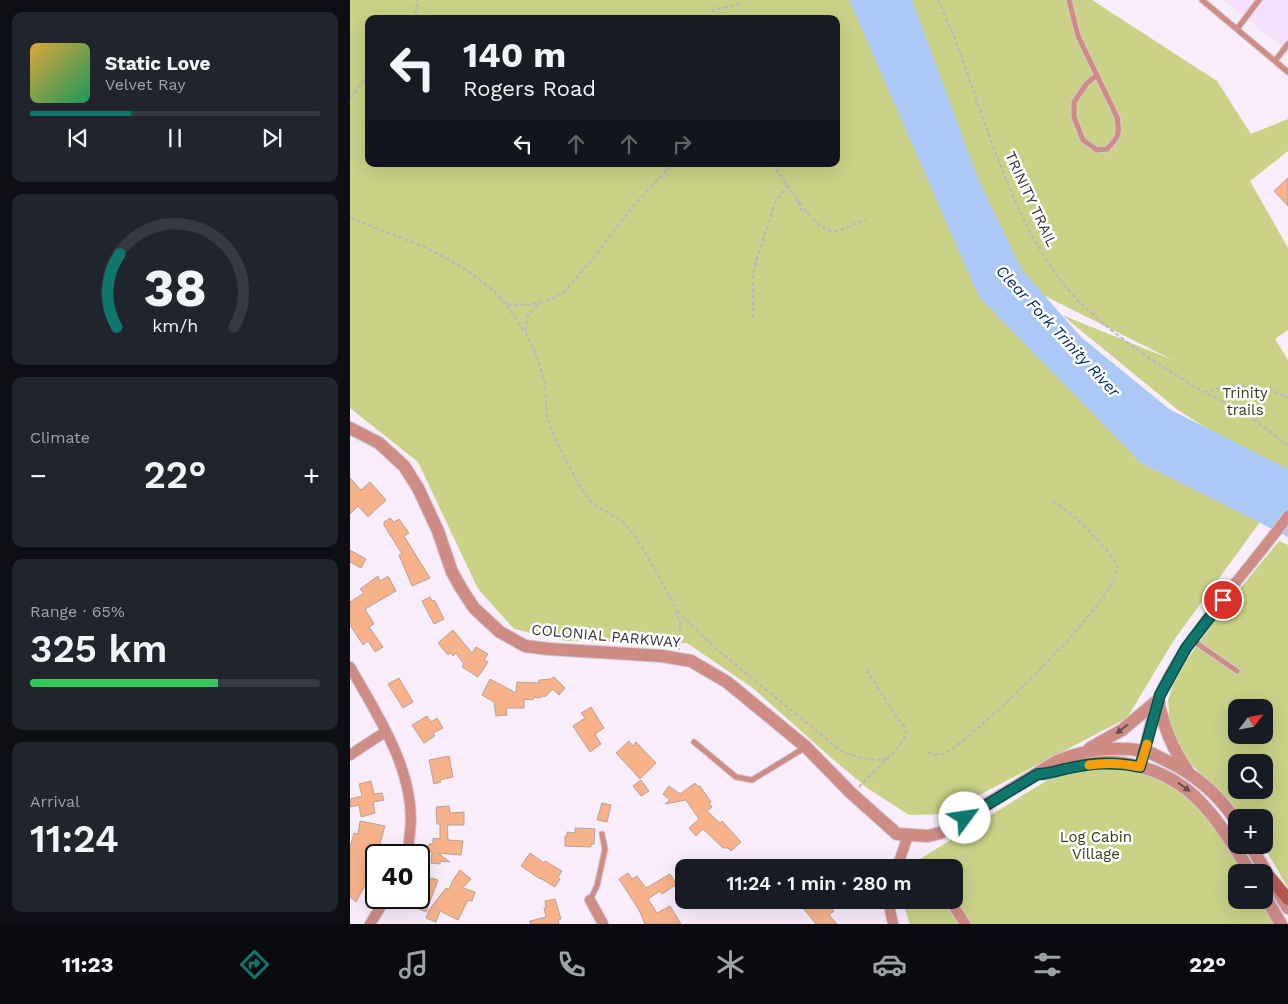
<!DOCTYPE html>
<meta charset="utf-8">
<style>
:root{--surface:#171b24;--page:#20242c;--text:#f1f3f6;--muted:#9ea1a6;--line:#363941;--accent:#0f766e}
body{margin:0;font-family:"Work Sans",sans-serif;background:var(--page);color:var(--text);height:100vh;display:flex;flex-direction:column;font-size:19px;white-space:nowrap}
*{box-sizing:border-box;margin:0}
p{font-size:16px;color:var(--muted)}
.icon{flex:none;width:28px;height:28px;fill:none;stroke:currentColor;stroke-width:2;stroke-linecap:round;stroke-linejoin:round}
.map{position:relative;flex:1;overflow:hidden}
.drawer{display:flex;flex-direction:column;gap:12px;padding:12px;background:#0d0f14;width:350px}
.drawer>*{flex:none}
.banner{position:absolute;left:15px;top:15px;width:475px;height:152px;border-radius:10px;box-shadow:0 5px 20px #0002;background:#171b24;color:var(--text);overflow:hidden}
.needle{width:32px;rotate:58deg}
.controls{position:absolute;left:878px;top:699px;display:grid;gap:10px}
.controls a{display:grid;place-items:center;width:45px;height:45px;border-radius:10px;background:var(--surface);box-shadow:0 5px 20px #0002;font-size:25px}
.speed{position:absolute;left:15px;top:844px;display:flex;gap:10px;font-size:25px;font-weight:700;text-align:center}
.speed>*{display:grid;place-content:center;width:65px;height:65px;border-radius:50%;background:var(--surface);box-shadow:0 5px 20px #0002;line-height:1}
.speed .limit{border:2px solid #111;border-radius:8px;background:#fff;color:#111}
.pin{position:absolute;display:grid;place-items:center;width:42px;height:42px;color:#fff;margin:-21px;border:2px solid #fff;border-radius:50%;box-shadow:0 1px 5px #0007}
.me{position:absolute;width:55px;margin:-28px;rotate:59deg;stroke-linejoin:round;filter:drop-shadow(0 0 4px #0008)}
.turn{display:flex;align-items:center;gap:18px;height:105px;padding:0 15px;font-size:22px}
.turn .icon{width:65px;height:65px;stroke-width:2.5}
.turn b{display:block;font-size:35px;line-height:42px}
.lanes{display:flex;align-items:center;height:48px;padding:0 15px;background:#0003;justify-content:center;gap:25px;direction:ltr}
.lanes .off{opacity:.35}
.big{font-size:38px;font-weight:600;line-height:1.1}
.drawer .card{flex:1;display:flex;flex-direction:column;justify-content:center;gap:8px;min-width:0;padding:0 18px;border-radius:10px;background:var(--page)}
.drawer .dial{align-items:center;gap:0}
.dial svg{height:130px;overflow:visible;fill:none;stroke:var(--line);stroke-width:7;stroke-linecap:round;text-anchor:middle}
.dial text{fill:var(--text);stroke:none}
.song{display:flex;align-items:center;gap:15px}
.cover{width:60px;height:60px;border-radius:8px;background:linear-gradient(135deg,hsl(40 70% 55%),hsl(150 70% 35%))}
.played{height:5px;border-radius:2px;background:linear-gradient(90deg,var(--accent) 35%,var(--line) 35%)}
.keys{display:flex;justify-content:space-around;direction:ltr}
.heat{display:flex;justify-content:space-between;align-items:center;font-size:28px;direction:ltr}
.charge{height:8px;border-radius:4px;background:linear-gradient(90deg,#34c759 65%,var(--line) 0)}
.trip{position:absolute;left:325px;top:859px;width:288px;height:50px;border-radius:10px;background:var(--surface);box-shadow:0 5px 20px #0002;font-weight:600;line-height:50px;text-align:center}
.menu{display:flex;height:80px;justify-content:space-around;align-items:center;background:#090b0e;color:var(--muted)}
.menu .icon{width:35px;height:35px}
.menu .current{color:var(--accent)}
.menu b{font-size:22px;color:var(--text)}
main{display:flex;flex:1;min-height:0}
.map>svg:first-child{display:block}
</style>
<main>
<section class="drawer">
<div class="card">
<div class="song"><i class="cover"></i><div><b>Static Love</b><p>Velvet Ray</p></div></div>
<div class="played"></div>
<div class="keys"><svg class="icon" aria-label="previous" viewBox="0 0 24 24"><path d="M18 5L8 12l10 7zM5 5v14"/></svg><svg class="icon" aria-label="pause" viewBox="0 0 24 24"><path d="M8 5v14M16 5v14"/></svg><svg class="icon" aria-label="next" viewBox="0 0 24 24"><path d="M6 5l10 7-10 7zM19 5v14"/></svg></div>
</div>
<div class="card dial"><svg viewBox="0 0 100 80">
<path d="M14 69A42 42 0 1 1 86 69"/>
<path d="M14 69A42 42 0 0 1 16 24" stroke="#0f766e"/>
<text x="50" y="56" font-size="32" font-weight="700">38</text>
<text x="50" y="72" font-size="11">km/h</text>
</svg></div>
<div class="card"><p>Climate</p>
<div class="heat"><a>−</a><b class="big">22°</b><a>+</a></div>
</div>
<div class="card"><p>Range · 65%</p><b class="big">325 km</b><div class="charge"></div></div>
<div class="card"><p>Arrival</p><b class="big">11:24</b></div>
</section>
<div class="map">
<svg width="938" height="924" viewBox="0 0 938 924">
<rect width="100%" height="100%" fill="#f9edfc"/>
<path fill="#f4e0fa" d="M 873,0 L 938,0 L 938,52 L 879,5 Z"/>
<path fill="#c9d287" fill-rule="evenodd" d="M 0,0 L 742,0 L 867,81 L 901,134 L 938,119 L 938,151 L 900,181 L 938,248 L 938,330 L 925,339 L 938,360 L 938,480 L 828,410 L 712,315 L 823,360 L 661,279 L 576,38 L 526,61 L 628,294 L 791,463 L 910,522 L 824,640 L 777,718 L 593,814 L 559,815 L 517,788 L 479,756 L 404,689 L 337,643 L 217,641 L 164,629 L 128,589 L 68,462 L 0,408 ZM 19,19 L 486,19 L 486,164 L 19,164 Z
M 929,541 L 938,545 L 938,888 L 913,845 L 914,818 L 893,817 L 872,794 L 836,759 L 820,727 L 818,700 L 823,685 L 838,658 L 874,608 ZM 886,708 L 914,708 L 914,735 L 886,735 ZM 886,762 L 914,762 L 914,790 L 886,790 Z
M 746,766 L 787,770 L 828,790 L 851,808 L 894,872 L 886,872 L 886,900 L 910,900 L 924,924 L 560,924 L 552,900 L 604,900 L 604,868 L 564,867 L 570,859 L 696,781 L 721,771 Z"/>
<path fill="#abc8f6" d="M 499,0 L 562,0 L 629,181 L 672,270 L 731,337 L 819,409 L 938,469 L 938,537 L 791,463 L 629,297 Z"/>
<path fill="#f7b289" stroke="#b7a296" d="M 938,178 L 938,206 L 924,191 Z
M 0,478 L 11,490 L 20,482 L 36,500 L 18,517 L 8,506 L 0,514 Z
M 40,518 L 44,522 L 49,519 L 59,533 L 54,536 L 80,578 L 62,586 L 49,555 L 52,554 L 34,525 L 34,522 Z
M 0,550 L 16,559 L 11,568 L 0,562 Z
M 28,576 L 30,581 L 38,576 L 46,591 L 15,609 L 24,624 L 19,627 L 33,647 L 25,652 L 18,641 L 13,645 L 0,625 L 0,602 L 14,593 L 10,589 Z
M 80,597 L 82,601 L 84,600 L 86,603 L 94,619 L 84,624 L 72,601 Z
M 103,630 L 122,653 L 126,647 L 138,654 L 134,660 L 138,662 L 128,677 L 112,667 L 114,664 L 106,653 L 103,656 L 101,653 L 98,655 L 88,643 Z
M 204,677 L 215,688 L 209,695 L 203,689 L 195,697 L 193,696 L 189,698 L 184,697 L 183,700 L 174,699 L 174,708 L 156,708 L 157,715 L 146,716 L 144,702 L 132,695 L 140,679 L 166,693 L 167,682 L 189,683 L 189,680 L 201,679 Z
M 49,678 L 63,702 L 53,708 L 38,684 Z
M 241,707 L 254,728 L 245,734 L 251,744 L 240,752 L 223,726 L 235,718 L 231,713 Z
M 77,716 L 81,722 L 87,718 L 93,728 L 83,733 L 85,736 L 74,743 L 62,725 Z
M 279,741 L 283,746 L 286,742 L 306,763 L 290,779 L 266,753 Z
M 99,756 L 103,777 L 90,780 L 91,782 L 84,784 L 79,760 Z
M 291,780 L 299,791 L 291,796 L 283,786 Z
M 21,781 L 24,794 L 32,793 L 34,800 L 23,802 L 25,813 L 11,817 L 9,805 L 0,807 L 0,799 L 12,796 L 9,784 Z
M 345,783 L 348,787 L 350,786 L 361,802 L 359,803 L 362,807 L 357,811 L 370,823 L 372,821 L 391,842 L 381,851 L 378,848 L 373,848 L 353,829 L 346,836 L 339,828 L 349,819 L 336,800 L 315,804 L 320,800 L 313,794 L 319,786 L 330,794 Z
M 252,803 L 261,805 L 257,822 L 247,820 Z
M 99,806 L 100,813 L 114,812 L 114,825 L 97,825 L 98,840 L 113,841 L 111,855 L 88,853 L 100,862 L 90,861 L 90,864 L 81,863 L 82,852 L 78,851 L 79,844 L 83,844 L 83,838 L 90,839 L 90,824 L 87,824 L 86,807 Z
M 10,821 L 35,826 L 26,858 L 25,858 L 18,880 L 6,902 L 0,897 L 0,847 L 4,833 L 8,834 Z
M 225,828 L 245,829 L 244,844 L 241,844 L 241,847 L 215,846 L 215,836 L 217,836 L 217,832 L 225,833 Z
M 180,853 L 194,863 L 195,861 L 212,871 L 208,877 L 210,879 L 205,887 L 190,878 L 190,879 L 171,866 Z
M 110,870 L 121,879 L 113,888 L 125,892 L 122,901 L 118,900 L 108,920 L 90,911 L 86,922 L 76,918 L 79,910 L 96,888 L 99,889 L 103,880 Z
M 278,873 L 282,879 L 287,876 L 296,888 L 320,874 L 327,884 L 312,894 L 310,891 L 298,899 L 307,913 L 320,906 L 331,924 L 295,924 L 289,910 L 269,879 Z
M 81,878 L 88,880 L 76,912 L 69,909 L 71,901 L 69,900 L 74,883 L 79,885 Z
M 205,899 L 211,919 L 208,920 L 209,924 L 180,924 L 180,921 L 196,917 L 194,908 L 196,908 L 195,901 Z
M 463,900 L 475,900 L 484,911 L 479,915 L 487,924 L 466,924 L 453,908 Z"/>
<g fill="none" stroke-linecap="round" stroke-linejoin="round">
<g stroke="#d3c8d5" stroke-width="7">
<path id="service" d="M 719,0 L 728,36 L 767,117 C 770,134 769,137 757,149 L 747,150 L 733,140 L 724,117 L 724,102 L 737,83 L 746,76
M 852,0 L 938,72
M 887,29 L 909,0
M 925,61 L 938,44
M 842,640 L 887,671
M 344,742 L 386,777 L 402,780 L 456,747
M 240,900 L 247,886 L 255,849 L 252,834"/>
</g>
<g stroke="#d3c8d5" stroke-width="12">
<path id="minor" d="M 0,667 C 28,716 67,774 60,832 C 59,840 59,848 56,855
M 0,755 L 35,732
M 790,767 C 797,744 800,715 810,693 C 841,629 896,574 938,516
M 549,862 L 559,868
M 547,868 L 558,835
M 240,900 L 253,924
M 538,900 L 543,924
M 600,900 L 615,924
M 20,924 L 36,898"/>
</g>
<g stroke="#d3c8d5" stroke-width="14">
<path id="tertiary" d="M 0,428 L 29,443 L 54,466 L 68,488 L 88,531 L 102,572 L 111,588 L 124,608 L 150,632 L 175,646 L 199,649 L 312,656 L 341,661 L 377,682 L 456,747 L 501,793 L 547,834 L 578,836 L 590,833 L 707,761 C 734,750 765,746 794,751 C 801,752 808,757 815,760 C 845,774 868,794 886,821
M 740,748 L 772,730 L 808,700 C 814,727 821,746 837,770
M 690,774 C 699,774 704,771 712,769 C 726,766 743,763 757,762 C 769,762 780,764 791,767 C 848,782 871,826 900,872
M 900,845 L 938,908
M 914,895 L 931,924"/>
</g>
<g stroke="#d3c8d5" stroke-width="14">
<path id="secondary" d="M 918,875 L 938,899"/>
</g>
<path stroke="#beb4c1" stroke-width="2" stroke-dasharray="4 2.5" stroke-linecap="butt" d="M 588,0 C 596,18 605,37 611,56 C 642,140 672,252 741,313 C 775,343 813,368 852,391 C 864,398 878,403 889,410 C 907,421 922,433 938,446
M 361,11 L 388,4 L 392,0
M 62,19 L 66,12 L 68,0
M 0,98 L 19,74
M 422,164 L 446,197
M 446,198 C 457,211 471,237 491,230 C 500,227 506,222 516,220
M 448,202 L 452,211
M 0,218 L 75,247 L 115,269 L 144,291 L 156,304 L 175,332 L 185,352 L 195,382 L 197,416 L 206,441 L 230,487 L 242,503 L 272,521 L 286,537 L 305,570 L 323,602 L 330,623 L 329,650
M 157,304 L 180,305 L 202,299 L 215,291 L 245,256 L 284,205 L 323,164
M 403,318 L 403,274 L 407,258 L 426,201 L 438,185
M 176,331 L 178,315 L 190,303
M 854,392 L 886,385 L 923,391 L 938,397
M 327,611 L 364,647 L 491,751 C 506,757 520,761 536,759
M 578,752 C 584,755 589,756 596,753 C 626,736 774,595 767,565 C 765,557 732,523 724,517 C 718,511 710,506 703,501
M 509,787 C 519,775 556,745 556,732 C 556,727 551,722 548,719 C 537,703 528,686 516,670"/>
<use href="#service" stroke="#ce8c85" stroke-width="5"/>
<use href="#minor" stroke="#ce8c85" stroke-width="10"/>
<use href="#tertiary" stroke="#ce8c85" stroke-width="12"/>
<use href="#secondary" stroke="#b65850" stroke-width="12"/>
</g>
<defs><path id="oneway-solid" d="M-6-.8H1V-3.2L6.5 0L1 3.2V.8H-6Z" transform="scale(1.25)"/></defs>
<g fill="#664e51">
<use href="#oneway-solid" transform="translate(772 729) rotate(143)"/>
<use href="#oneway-solid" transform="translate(834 787) rotate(36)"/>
</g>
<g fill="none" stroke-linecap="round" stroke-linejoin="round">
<g stroke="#0a4d48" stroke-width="12">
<path id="route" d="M 615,818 L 688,774 C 698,774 705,771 715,769 C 741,763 764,761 790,767 L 810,695 L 836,648 L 873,600"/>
</g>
<use href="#route" stroke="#0f766e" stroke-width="9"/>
<path stroke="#f59e0b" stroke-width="9" d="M 739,765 C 757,762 772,763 790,767 L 797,744"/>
</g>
<g text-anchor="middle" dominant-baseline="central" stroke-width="5" stroke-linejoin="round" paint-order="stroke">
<g font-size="15" fill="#39343b" stroke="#fff">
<text transform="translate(681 199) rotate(65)">TRINITY TRAIL</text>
<text transform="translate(256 636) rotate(5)">COLONIAL PARKWAY</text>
</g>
<g font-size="15" fill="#393d14" stroke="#fff">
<text x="895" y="393">Trinity<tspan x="895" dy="17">trails</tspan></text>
<text x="746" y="837">Log Cabin<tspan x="746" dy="17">Village</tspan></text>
</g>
<g font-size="16" font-style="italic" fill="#063071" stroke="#fff">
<text transform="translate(708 331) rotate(47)">Clear Fork Trinity River</text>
</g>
</g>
</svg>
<div class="controls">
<a><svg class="needle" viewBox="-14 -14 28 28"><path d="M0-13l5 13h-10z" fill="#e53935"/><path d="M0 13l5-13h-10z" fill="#9ea1a6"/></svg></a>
<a><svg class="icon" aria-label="search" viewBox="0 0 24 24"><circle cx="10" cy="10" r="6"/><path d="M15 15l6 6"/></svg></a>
<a>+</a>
<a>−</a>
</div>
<div class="speed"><div class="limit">40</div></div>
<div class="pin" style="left:873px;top:600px;background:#d93025"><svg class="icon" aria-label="arrive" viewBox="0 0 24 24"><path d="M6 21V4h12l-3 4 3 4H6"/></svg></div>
<svg class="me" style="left:615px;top:818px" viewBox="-20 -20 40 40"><circle r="19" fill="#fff"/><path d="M0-13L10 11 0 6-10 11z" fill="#0f766e"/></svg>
<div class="trip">11:24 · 1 min · 280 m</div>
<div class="banner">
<div class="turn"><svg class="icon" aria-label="left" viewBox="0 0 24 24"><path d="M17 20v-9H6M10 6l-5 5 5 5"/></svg><div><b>140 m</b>Rogers Road</div></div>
<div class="lanes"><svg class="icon" aria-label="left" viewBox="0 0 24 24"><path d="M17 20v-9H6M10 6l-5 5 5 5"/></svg><svg class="icon off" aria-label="ahead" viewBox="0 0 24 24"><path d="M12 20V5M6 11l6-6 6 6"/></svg><svg class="icon off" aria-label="ahead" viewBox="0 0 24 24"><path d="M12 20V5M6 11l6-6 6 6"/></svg><svg class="icon off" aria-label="right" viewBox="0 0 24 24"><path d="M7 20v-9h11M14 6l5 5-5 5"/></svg></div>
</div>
</div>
</main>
<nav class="menu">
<b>11:23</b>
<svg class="icon current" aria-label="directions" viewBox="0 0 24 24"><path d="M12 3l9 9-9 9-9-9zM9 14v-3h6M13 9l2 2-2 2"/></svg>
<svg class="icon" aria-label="music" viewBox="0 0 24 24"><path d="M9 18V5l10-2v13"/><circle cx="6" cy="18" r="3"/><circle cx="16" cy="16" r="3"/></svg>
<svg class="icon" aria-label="phone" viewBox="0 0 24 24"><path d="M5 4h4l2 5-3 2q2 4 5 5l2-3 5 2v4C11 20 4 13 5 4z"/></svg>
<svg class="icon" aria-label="climate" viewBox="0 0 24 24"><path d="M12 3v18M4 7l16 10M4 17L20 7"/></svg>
<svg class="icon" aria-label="car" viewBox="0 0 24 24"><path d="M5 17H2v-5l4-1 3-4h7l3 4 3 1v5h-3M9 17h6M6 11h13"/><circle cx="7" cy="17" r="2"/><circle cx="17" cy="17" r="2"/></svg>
<svg class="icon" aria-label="filters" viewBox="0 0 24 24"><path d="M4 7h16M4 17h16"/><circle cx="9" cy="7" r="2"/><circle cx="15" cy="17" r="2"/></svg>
<b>22°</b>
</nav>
